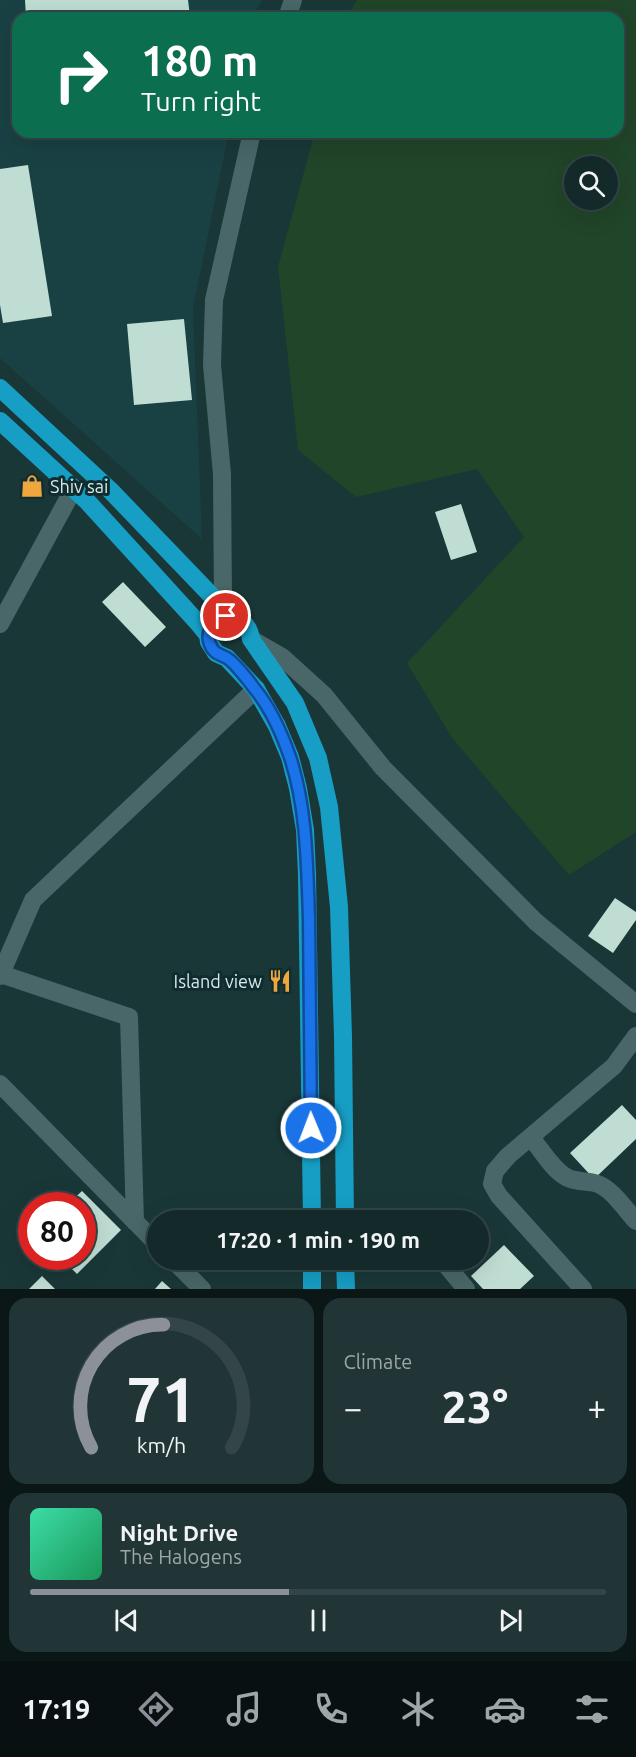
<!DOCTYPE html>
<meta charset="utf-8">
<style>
:root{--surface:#14292a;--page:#213536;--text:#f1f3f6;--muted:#9da6a8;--line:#334547;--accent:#8c9099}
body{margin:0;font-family:Ubuntu,sans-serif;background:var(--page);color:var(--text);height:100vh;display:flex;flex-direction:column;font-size:22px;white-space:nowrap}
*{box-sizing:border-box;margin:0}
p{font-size:20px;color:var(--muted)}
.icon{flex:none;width:33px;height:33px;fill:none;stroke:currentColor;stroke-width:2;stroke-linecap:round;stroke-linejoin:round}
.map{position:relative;height:1289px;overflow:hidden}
.drawer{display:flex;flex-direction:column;gap:9px;padding:9px;background:#0b1717;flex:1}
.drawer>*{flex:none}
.banner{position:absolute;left:12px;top:12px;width:612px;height:126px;border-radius:18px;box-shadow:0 6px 24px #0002,0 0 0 2px var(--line);background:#0b6e4f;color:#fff;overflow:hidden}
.tools{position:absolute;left:564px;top:156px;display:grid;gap:12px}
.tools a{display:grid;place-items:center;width:54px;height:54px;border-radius:50%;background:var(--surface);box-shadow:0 6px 24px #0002,0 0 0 2px var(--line);font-size:30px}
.speed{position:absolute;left:18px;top:1192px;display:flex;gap:12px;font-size:30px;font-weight:700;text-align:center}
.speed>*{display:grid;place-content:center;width:78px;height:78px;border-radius:50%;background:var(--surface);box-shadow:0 6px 24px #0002,0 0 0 2px var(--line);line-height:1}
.speed .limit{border:9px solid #d22;background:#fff;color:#111}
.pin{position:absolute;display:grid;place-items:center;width:51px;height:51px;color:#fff;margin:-26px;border:3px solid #fff;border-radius:50%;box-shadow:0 2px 6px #0007}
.me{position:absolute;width:66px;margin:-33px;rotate:359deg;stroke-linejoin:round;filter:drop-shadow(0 0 4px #0008)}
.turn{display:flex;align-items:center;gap:21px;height:126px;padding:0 30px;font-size:27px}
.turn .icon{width:78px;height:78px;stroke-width:2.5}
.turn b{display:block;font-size:42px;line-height:51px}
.big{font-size:45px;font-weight:700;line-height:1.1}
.drawer .widget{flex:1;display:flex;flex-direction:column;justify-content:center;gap:9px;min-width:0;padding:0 21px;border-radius:18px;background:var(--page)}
.drawer .dial{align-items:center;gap:0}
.dial svg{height:156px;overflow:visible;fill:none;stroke:var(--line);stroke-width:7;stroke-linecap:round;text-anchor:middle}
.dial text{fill:var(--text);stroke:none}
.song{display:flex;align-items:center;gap:18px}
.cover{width:72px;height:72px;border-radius:9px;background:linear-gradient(135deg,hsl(160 70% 55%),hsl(150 70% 35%))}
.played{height:6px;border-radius:3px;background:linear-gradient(90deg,var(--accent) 45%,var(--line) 45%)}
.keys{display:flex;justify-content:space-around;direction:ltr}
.heat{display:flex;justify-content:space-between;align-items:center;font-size:33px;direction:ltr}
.drawer .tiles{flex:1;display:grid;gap:9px;grid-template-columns:1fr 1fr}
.widget:last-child{grid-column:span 2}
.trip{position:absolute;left:147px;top:1210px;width:342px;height:60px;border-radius:30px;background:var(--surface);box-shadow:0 6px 24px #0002,0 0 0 2px var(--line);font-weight:700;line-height:60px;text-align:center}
.dock{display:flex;height:96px;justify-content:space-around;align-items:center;background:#081011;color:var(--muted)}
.dock .icon{width:42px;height:42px}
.dock .active{color:var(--accent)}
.dock b{font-size:27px;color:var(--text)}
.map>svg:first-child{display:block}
</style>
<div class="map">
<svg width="636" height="1289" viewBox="0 0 636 1289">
<rect width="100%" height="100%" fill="#1a3738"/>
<path fill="#194143" d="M 0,0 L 262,0 L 252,18 L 18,18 L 18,132 L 229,132 L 193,308 L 202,539 L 0,358 Z"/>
<path fill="#214528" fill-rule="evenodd" d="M 357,0 L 636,0 L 636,832 L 569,875 L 452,738 L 407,663 L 524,537 L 477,469 L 356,497 L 298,450 L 278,267 L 315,132 L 618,132 L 618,18 L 346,18 ZM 574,166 L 608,166 L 608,200 L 574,200 Z"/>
<path fill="#bfddd3" d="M 25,0 L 188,0 L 190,16 L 164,18 L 26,18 Z
M 28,165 L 52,316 L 3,323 L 0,305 L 0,169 Z
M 184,319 L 192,400 L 134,405 L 127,324 Z
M 461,504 L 477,552 L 451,560 L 435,512 Z
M 123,582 L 166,627 L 145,647 L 102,602 Z
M 615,898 L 636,912 L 636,920 L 613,953 L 588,936 Z
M 622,1105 L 636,1120 L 636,1139 L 594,1179 L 570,1153 Z
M 82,1191 L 121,1230 L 77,1274 L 60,1257 L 82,1257 L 82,1206 L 66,1206 Z
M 504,1245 L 534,1276 L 520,1289 L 483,1289 L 471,1276 Z
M 42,1276 L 55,1289 L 29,1289 Z
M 162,1281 L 171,1289 L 155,1289 Z"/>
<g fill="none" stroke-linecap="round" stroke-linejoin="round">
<path stroke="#496768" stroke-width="18" d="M 287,18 L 293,0
M 223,604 L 222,474 L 212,365 L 214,300 L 252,132
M 0,624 L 74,488
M 251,639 L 282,657 L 324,695 L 383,768 L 536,922 L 636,1004
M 1,974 L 129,1017 L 135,1222
M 0,976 L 33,900 L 256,689
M 0,1084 L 158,1245
M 531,1138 C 542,1150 551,1168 566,1177 C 577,1183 588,1180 598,1184 C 613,1190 625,1209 636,1221
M 173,1260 L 202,1289
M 442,1260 L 466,1289
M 583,1289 L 499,1196 L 492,1184 L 495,1171 L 508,1156 L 614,1066 L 636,1036"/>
<path stroke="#169ec4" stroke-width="18" d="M 0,388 L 110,490 L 232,617 C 244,620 249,627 251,639 L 295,703 L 318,758 L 329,807 L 339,907 L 343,1036 L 345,1221
M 0,421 L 86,500 L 199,624 L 208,635 L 209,642 L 216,653 L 227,658 L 256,689 L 277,726 L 290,757 L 298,788 L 305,830 L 307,874 L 312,1221
M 312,1260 L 312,1289
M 345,1260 L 346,1289"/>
</g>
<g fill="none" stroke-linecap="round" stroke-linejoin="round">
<g stroke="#114b97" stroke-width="15">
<path id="route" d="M 226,616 C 214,621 205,631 210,644 C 213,653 219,654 227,658 C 234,662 249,681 254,688 C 270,707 282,734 290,757 C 307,808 307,865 309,919 C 310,988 310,1058 311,1128"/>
</g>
<use href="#route" stroke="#1a73e8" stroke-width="10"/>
</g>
<defs>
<g id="shop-bare" transform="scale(1.8)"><path d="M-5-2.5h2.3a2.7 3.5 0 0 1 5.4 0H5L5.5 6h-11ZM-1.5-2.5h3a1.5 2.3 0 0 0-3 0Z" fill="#efa73d" stroke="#0f2d2e" stroke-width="2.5" paint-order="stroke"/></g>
<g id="restaurant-bare" transform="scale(1.8)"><path d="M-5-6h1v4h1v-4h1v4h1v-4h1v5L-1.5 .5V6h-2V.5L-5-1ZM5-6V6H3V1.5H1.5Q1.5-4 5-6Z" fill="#efa73d" stroke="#0f2d2e" stroke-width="2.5" paint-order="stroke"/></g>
</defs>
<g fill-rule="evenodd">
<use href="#shop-bare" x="32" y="486"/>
<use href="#restaurant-bare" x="280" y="981"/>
</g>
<g text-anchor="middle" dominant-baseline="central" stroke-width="6" stroke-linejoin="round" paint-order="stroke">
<g font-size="18" fill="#d8e9e9" stroke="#0f2d2e" text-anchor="start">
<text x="50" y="486">Shiv sai</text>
<text x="262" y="981" text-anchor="end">Island view</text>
</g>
</g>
</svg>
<div class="tools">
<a><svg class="icon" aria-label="search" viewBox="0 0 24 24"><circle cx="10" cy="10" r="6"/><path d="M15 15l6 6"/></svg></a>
</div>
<div class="speed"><div class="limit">80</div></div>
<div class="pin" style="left:226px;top:616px;background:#d93025"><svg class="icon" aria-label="arrive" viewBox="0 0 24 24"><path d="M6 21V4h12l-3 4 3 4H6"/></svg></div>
<svg class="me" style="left:311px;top:1128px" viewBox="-20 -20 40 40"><circle r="17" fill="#1a73e8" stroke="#fff" stroke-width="3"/><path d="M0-11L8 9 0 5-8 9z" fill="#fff"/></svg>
<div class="trip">17:20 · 1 min · 190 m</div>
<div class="banner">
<div class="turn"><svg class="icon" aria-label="right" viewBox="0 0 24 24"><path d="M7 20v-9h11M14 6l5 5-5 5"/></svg><div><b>180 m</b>Turn right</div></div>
</div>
</div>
<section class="drawer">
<div class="tiles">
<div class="widget dial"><svg viewBox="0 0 100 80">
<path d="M14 69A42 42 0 1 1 86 69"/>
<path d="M14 69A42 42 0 0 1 51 6" stroke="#8c9099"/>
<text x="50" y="56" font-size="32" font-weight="700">71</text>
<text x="50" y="72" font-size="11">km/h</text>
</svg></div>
<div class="widget"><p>Climate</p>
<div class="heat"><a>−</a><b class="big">23°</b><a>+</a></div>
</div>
<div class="widget">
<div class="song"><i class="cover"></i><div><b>Night Drive</b><p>The Halogens</p></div></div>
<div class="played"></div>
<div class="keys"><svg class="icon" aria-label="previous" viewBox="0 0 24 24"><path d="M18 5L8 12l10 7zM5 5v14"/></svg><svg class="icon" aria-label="pause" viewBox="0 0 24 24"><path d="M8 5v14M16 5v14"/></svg><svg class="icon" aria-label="next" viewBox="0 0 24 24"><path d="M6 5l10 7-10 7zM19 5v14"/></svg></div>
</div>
</div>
</section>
<nav class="dock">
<b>17:19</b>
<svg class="icon active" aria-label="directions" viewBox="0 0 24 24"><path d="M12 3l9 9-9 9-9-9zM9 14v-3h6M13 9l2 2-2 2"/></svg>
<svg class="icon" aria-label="music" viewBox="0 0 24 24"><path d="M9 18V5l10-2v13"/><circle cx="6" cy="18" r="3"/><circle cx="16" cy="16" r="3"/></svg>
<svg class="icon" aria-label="phone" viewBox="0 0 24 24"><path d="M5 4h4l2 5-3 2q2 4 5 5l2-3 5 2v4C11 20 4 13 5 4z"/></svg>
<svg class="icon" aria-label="climate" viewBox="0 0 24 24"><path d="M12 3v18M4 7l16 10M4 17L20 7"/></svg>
<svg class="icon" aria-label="car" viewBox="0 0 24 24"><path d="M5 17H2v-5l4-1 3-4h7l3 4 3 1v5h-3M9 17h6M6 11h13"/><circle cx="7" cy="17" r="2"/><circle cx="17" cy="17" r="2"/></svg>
<svg class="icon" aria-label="filters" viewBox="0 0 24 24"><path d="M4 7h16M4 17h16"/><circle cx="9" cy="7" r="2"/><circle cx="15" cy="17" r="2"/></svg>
</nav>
